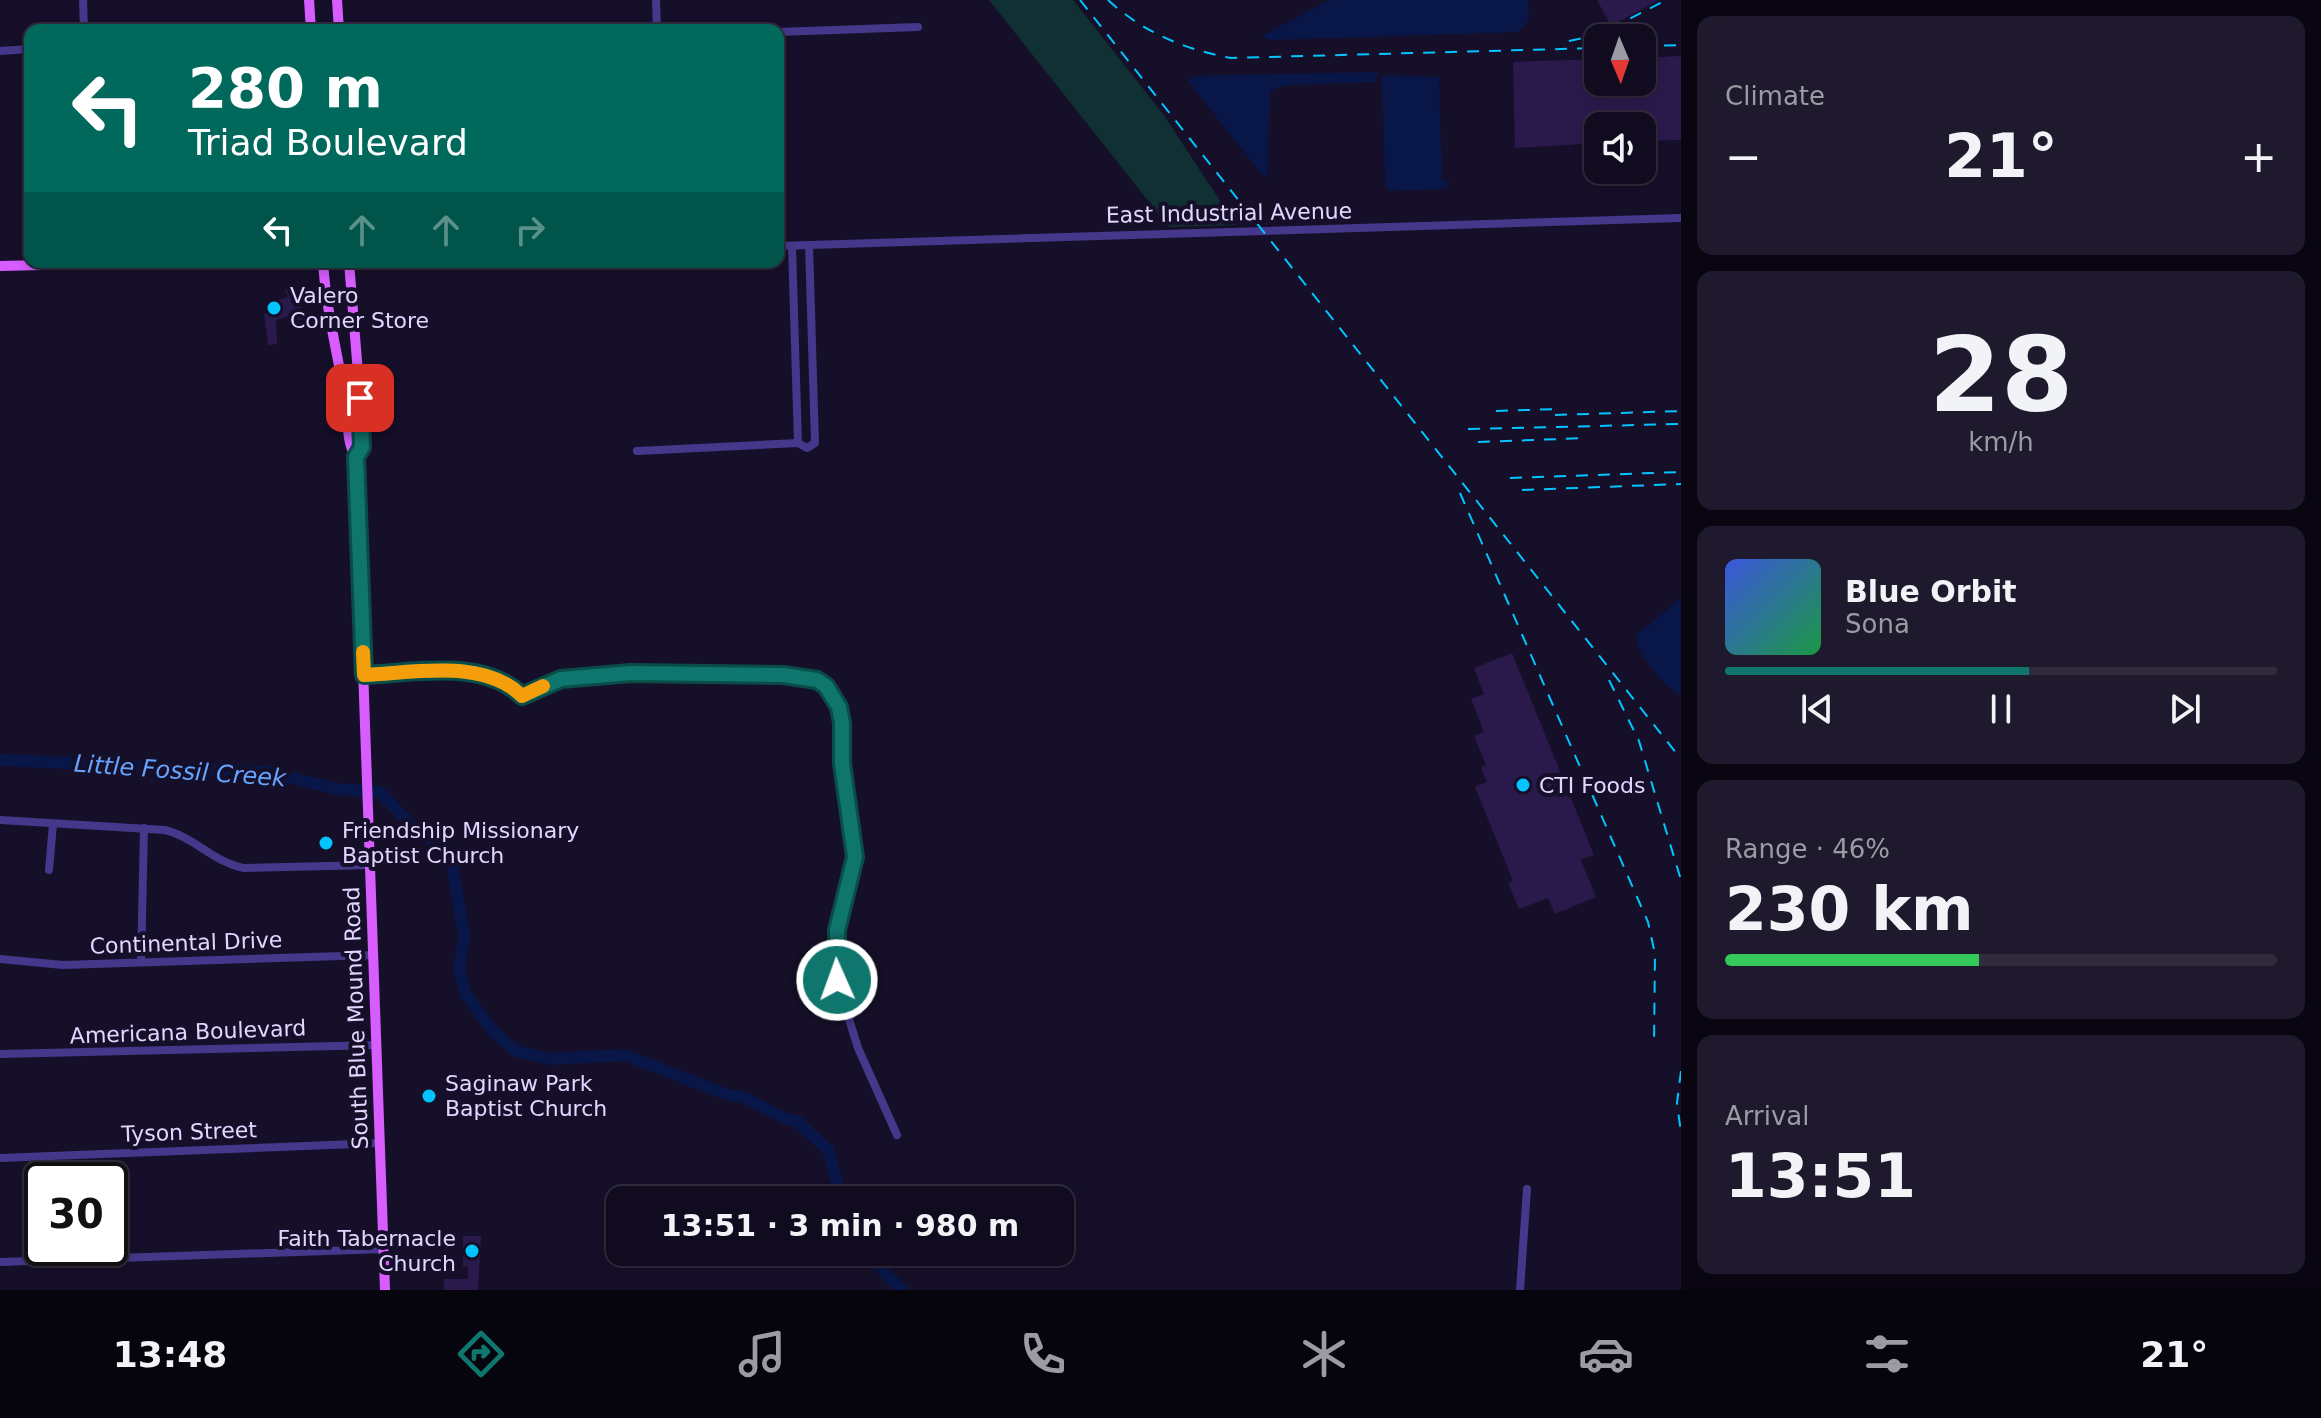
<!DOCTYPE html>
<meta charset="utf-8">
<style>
:root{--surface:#100b1f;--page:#1e192c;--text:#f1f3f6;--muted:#9c9ba4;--line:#302b3d;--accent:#0f766e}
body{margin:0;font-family:"DejaVu Sans",sans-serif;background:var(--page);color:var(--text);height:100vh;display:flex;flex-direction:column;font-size:30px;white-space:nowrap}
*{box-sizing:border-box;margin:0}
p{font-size:26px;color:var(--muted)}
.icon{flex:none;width:44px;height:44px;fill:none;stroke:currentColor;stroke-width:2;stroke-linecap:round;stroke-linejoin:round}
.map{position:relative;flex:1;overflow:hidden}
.details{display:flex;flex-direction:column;gap:16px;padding:16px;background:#090611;width:640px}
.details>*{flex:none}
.banner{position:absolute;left:24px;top:24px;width:760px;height:244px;border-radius:16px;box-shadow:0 4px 12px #0003,0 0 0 2px var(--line);background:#00695c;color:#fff;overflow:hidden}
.needle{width:52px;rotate:178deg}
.controls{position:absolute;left:1584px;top:24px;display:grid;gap:16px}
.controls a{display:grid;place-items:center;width:72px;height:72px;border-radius:16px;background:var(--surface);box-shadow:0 4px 12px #0003,0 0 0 2px var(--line);font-size:40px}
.speed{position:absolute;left:24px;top:1162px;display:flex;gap:16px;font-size:40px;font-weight:700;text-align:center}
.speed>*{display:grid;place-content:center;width:104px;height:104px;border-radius:50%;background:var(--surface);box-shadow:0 4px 12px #0003,0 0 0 2px var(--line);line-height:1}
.speed .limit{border:4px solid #111;border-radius:12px;background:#fff;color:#111}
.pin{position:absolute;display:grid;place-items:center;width:68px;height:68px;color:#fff;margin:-34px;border-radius:16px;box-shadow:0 4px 12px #0006}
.me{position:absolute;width:88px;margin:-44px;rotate:358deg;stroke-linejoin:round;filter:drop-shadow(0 0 6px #0008)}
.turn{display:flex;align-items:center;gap:28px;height:168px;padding:0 32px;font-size:36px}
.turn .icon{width:104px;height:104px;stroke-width:2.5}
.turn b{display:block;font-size:56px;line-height:68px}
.lanes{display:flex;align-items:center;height:76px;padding:0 32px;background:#0003;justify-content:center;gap:40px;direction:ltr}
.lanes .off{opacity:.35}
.big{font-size:60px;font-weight:700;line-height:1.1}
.details .widget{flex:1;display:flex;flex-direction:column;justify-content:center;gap:12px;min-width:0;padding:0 28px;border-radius:16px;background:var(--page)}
.details .dial{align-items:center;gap:0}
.dial b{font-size:104px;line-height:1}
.song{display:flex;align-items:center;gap:24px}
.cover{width:96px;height:96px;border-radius:12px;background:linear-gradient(135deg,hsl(230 70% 55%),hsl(140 70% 35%))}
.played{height:8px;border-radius:4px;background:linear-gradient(90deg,var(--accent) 55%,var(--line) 55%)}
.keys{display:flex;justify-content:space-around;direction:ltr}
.heat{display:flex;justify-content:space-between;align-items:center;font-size:44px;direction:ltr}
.charge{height:12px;border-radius:6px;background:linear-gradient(90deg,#34c759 46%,var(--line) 0)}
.trip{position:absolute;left:606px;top:1186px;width:468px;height:80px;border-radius:16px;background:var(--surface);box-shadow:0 4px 12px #0003,0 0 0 2px var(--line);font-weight:700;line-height:80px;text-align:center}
.menu{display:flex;height:128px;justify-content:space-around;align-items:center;background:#06040c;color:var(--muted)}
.menu .icon{width:56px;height:56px}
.menu .current{color:var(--accent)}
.menu b{font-size:36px;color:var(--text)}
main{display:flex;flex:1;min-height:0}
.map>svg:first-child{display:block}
</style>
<main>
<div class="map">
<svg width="1681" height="1290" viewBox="0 0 1681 1290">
<rect width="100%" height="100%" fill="#160f29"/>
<path fill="#113033" d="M 989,0 L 1073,0 L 1163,114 L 1236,225 L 1169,227 Z"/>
<path fill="#081748" d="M 1329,0 L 1528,0 L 1529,19 L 1519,32 L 1269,40 L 1262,36 Z
M 1378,72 L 1375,82 L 1287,85 L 1270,91 L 1267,177 L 1263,176 L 1188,81 L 1191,76 Z
M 1382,75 L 1439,77 L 1442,180 L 1451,183 L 1443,189 L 1388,191 L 1385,182 Z
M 1681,598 L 1681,696 C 1666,689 1635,652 1636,635 Z"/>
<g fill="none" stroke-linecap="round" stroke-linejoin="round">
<path stroke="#081748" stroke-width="12" d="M 0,760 L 269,772 L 336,789 L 380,792 L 414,828 L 446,850 L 451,858 L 464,936 L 459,970 L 466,994 L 491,1029 L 515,1051 L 551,1059 L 625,1055 L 728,1095 L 743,1097 L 786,1119 L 797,1121 L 828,1150 L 842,1200
M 865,1252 L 902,1290"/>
</g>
<path fill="#2a1a4b" d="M 1597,0 L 1659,0 L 1611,26 Z
M 1681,56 L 1681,140 L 1642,141 L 1642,126 L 1598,126 L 1598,143 L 1515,148 L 1513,62 L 1598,59 L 1598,82 L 1642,82 L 1642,58 Z
M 295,286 L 305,318 L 295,321 L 294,315 L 276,320 L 277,344 L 268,345 L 264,314 L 268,313 L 266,303 L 288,297 L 285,289 Z
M 1512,653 L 1594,855 L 1581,860 L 1596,897 L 1555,914 L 1548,898 L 1519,909 L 1508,883 L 1513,881 L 1475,787 L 1487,782 L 1481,767 L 1486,765 L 1474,736 L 1484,732 L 1471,699 L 1484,694 L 1474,668 Z
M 463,1236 L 481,1236 L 478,1290 L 444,1290 L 444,1279 L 468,1279 L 468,1267 L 463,1266 Z"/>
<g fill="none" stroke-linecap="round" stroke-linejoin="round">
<path stroke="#45388a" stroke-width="8" d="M 83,0 L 84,30
M 656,0 L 657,30
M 778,32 L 918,27
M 0,51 L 30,49
M 778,246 L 1681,218
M 792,246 L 798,443
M 637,451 L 798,443 L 807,448 L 815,443 L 809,245
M 364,675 C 414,673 484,657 522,696 L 561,679 L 631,673 L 783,675 L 817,680 L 826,686 L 839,707 L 842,723 L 842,763 L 855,857 L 837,930 L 837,980 L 858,1048 L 897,1135
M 0,820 L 165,830 C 194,837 215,863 244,868 L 371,865
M 49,870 L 53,824
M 0,959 L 63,965 L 374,955
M 141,962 L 144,828
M 0,1054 L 377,1045
M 0,1158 L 380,1143
M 0,1262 L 384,1249
M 1520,1290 L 1527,1189"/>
<path stroke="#d75dff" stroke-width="10" d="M 309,0 L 311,30
M 337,0 L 339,30
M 323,262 C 326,308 337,352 345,397 C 349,417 345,441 356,457
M 349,262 L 360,398 L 362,447 L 356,457 L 358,527 L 385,1290
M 0,266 L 175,262"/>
<path stroke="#02c5ff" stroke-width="2" stroke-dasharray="12 10" stroke-linecap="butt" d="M 1080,0 L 1681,759
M 1108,0 C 1143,32 1183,49 1231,58 L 1598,48
M 1569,41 L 1598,35 L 1666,0
M 1642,46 L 1681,45
M 1496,411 L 1557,409
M 1555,415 L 1681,411
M 1468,429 L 1681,424
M 1478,442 L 1587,438
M 1510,478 L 1681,472
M 1522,490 L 1681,484
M 1460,493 L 1648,922 L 1655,954 L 1654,1046
M 1609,680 L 1639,741 L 1681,880
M 1681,1071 L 1677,1103 L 1681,1133"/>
</g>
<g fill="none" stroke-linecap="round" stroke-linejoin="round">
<g stroke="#0a4d48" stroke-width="20">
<path id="route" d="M 360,398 L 362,447 L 356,457 L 364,675 C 414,673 484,658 522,696 L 561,679 L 631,673 L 783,675 L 817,680 L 826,686 L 839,707 L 842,723 L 842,763 L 855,857 L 837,930 L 837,980"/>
</g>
<use href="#route" stroke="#0f766e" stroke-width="14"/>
<path stroke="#f59e0b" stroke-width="14" d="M 363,652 L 364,675 C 414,673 484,658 522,696 L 543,686"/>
</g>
<g fill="#02c5ff" stroke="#160f29" stroke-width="3">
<circle cx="274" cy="308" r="8"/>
<circle cx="1523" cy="785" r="8"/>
<circle cx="326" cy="843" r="8"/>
<circle cx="429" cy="1096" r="8"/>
<circle cx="472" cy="1251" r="8"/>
</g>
<g text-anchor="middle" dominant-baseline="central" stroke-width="8" stroke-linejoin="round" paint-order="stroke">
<g font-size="22" fill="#e0d6ff" stroke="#160f29">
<text transform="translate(1229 213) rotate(-1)">East Industrial Avenue</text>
<text transform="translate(186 943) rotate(-2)">Continental Drive</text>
<text transform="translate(356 1018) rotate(-92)">South Blue Mound Road</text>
<text transform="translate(188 1032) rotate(-2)">Americana Boulevard</text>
<text transform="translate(189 1132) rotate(-2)">Tyson Street</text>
</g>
<g font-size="22" fill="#e0d6ff" stroke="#160f29" text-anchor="start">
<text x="290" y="295">Valero<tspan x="290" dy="25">Corner Store</tspan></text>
<text x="1539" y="785">CTI Foods</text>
<text x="342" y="830">Friendship Missionary<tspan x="342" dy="25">Baptist Church</tspan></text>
<text x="445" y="1083">Saginaw Park<tspan x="445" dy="25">Baptist Church</tspan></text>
<text x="456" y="1238" text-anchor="end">Faith Tabernacle<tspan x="456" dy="25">Church</tspan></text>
</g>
<g font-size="24" font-style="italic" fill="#64a3ff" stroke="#160f29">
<text transform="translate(180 771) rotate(4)">Little Fossil Creek</text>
</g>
</g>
</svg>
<div class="controls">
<a><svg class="needle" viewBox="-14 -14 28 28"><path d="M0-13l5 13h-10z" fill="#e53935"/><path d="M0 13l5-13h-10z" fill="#9c9ba4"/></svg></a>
<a><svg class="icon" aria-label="sound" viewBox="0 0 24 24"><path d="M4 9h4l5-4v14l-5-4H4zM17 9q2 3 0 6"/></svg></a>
</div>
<div class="speed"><div class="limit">30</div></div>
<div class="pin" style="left:360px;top:398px;background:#d93025"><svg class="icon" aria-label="arrive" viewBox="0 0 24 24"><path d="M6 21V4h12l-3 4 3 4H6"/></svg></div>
<svg class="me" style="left:837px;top:980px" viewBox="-20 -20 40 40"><circle r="17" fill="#0f766e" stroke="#fff" stroke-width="3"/><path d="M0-11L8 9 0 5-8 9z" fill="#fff"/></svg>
<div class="trip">13:51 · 3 min · 980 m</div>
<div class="banner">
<div class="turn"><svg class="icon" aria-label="left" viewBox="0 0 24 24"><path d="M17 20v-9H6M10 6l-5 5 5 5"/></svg><div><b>280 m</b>Triad Boulevard</div></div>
<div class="lanes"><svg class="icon" aria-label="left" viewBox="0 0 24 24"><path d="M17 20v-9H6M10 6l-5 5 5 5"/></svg><svg class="icon off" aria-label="ahead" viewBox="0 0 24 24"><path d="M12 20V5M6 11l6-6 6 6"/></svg><svg class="icon off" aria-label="ahead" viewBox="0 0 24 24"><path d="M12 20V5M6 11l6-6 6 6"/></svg><svg class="icon off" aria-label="right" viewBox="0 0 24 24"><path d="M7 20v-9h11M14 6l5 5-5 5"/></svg></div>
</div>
</div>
<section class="details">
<div class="widget"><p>Climate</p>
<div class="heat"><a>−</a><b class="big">21°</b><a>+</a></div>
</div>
<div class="widget dial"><b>28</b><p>km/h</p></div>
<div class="widget">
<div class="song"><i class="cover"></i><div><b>Blue Orbit</b><p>Sona</p></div></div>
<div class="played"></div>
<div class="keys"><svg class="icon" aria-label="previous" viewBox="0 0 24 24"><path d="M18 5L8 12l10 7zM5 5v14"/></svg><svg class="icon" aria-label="pause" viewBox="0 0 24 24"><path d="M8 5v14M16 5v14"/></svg><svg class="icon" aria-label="next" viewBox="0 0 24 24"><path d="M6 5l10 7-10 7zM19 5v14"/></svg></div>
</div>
<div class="widget"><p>Range · 46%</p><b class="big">230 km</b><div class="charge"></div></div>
<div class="widget"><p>Arrival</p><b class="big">13:51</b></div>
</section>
</main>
<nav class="menu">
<b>13:48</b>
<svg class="icon current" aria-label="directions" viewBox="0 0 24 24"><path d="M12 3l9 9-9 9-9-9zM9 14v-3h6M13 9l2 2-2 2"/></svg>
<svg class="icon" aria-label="music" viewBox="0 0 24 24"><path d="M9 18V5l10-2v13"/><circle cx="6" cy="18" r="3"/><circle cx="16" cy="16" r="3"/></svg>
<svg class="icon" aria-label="phone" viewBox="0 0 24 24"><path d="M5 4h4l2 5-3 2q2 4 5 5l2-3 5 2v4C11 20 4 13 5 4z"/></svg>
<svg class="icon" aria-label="climate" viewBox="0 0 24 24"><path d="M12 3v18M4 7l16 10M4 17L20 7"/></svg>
<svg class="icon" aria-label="car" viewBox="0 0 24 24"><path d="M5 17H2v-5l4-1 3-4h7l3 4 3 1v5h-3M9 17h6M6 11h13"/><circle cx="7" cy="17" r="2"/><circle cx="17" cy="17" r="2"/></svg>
<svg class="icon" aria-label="filters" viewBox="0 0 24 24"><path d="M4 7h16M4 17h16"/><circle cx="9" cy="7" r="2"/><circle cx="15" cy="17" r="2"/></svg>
<b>21°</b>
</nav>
